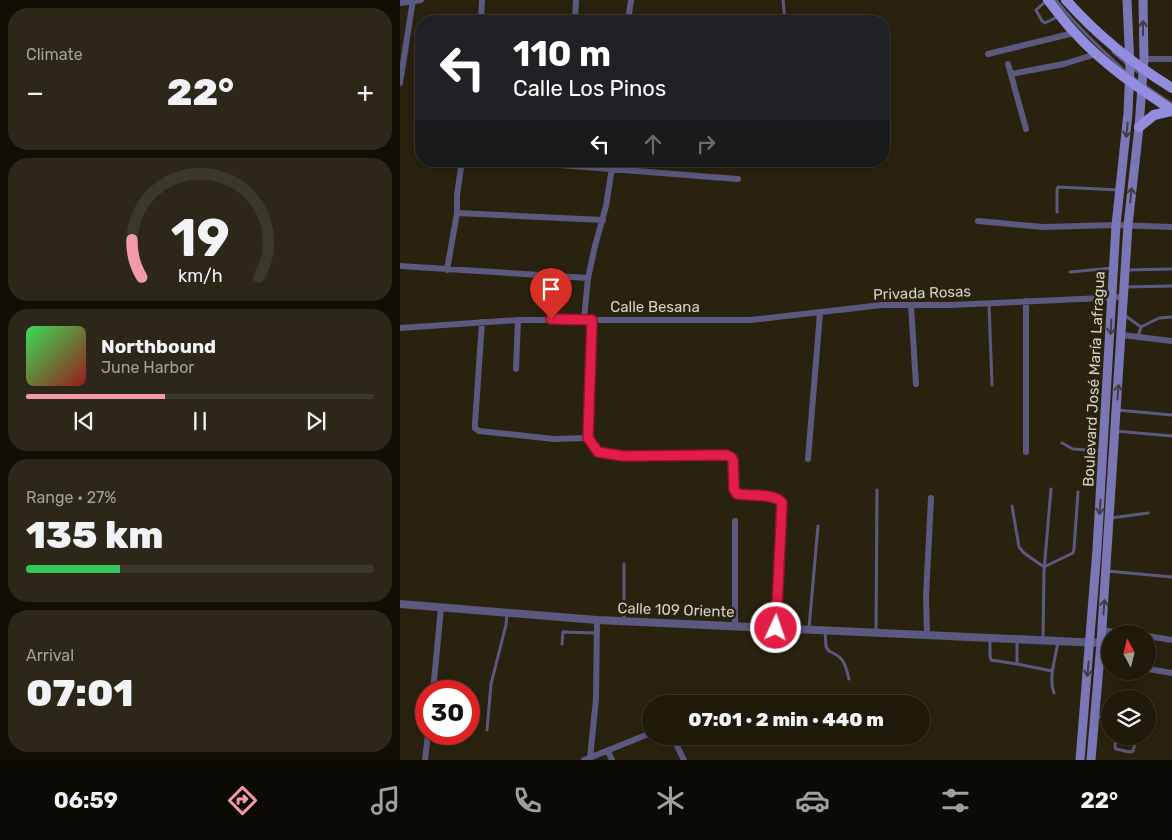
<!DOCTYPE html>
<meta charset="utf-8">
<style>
:root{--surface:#1f1a0a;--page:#2c2718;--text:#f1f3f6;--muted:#a1a19c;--line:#3c382b;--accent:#f39aa9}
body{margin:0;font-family:Rubik,sans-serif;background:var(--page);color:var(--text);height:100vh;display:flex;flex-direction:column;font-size:19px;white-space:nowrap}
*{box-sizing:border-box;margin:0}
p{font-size:16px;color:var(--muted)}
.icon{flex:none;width:28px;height:28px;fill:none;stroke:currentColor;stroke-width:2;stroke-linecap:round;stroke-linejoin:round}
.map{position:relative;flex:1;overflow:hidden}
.drawer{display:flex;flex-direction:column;gap:8px;padding:8px;background:#110e06;width:400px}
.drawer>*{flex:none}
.guide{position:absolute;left:15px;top:15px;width:475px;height:152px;border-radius:20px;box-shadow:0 2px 12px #0003,0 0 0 1px var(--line);background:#202124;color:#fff;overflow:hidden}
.needle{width:32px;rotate:353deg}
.controls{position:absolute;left:701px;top:625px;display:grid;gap:10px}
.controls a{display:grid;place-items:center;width:55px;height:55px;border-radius:50%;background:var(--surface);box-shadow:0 2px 12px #0003,0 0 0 1px var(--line);font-size:25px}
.speed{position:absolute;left:15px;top:680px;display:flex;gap:10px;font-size:25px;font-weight:700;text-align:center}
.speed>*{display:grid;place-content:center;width:65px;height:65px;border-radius:50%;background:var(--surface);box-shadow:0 2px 12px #0003,0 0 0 1px var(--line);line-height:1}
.speed .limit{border:8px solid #d22;background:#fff;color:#111}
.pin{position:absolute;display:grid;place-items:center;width:42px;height:42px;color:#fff;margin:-51px -21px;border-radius:50% 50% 50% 0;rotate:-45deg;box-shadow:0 0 5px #0007}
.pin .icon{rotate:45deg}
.me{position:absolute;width:55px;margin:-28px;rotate:3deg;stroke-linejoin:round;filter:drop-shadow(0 0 4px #0008)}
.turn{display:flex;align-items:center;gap:18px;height:105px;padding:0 15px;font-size:22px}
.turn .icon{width:65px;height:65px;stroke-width:2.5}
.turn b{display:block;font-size:35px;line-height:42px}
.lanes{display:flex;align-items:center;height:48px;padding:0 15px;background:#0003;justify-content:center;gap:25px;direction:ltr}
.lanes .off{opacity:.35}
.big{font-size:38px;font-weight:800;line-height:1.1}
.drawer .widget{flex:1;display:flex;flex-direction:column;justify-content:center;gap:8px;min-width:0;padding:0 18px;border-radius:20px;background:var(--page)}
.drawer .dial{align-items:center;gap:0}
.dial svg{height:130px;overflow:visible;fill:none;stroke:var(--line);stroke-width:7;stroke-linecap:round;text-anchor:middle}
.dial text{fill:var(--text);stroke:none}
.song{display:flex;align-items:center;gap:15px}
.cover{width:60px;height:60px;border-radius:8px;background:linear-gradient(135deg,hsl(130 70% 55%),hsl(0 70% 35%))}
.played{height:5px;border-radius:2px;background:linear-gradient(90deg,var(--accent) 40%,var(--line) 40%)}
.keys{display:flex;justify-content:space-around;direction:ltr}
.heat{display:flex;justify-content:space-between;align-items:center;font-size:28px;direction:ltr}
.charge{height:8px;border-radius:4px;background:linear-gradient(90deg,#34c759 27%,var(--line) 0)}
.trip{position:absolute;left:242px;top:695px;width:288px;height:50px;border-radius:25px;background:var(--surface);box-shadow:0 2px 12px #0003,0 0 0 1px var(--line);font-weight:800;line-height:50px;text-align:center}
.menu{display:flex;height:80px;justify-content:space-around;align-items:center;background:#0c0a04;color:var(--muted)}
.menu .icon{width:35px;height:35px}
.menu .current{color:var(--accent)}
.menu b{font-size:22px;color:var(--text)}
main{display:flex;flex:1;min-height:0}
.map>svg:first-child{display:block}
</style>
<main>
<section class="drawer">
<div class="widget"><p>Climate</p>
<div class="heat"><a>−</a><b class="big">22°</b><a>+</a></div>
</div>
<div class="widget dial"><svg viewBox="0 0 100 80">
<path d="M14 69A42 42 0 1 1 86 69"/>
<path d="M14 69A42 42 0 0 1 8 46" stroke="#f39aa9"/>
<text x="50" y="56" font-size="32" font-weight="700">19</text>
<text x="50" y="72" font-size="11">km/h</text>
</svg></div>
<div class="widget">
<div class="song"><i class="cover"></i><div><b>Northbound</b><p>June Harbor</p></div></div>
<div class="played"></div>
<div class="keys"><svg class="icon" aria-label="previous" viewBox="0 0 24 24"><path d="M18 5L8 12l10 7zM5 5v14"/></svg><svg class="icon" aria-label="pause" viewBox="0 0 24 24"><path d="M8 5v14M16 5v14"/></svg><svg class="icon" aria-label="next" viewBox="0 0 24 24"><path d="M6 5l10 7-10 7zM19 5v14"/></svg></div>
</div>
<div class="widget"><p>Range · 27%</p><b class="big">135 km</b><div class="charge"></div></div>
<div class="widget"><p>Arrival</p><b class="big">07:01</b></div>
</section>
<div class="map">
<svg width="772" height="760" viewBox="0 0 772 760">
<rect width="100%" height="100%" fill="#29220e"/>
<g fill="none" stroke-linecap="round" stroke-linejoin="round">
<path stroke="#5b5980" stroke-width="3" d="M 383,0 L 385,21
M 656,0 C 677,27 702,50 727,73
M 646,1 L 636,10 L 642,21 L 645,23 L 657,17
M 713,52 L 730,67 L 741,74
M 732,77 L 772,104
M 657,212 L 657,190 L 658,187 L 719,190
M 726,270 L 771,269
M 670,272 L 713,268
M 725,287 L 772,286
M 589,304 L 592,385
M 723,314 L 741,327 L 738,337
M 741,327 L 759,318 L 772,317
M 717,410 L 772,415
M 715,431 L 772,436
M 662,443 L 673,449 L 701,451
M 612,506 L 619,547 L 624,553 L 644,567 L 673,553 L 674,549 L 678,492
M 711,518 L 748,513
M 224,564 L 224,621
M 707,571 L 772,577
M 409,628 L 418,526
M 425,630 L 426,647 L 429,651 C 445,658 445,664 449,679
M 476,632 L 477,490
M 590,638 L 590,656 L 591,660 L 617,664
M 643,639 L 644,571 L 651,489
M 617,641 L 617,664 L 652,671
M 162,644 L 163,632 L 196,633
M 654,693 C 648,677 656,658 658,641
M 696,716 L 710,719
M 87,730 L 91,684 L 106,625 L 107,614
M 716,736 L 715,747 L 716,749 L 730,752 L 733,751 L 737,736"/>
<path stroke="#5b5980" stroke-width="6" d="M 0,3 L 21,0
M 81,21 L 82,0
M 175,21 L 176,0
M 228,21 L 231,0
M 588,54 L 674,33
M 744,59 L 772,59
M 608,64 L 626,129
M 611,74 L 664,64 L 696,54
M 0,83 L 13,0
M 108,161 L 338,179
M 57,213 L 203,220
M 578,221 L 643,227 L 716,225 L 772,227
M 0,266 L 188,278
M 47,270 L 57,213 L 57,195 L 62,161
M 626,301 L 626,452
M 511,305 L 516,384
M 184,319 L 188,278 L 195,246 L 206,206 L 213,161
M 192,320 L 188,438 L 198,452 L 202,454 L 223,456 L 326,455 L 331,457 L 333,460 L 335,492 L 341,494 L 377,498 L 382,503 L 376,628
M 82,322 L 75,424 L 75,428 L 79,431 L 154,439 L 188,438
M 0,328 L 118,320 L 351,320 L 482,305 L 551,305 L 724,297
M 722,335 L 772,341
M 116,369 L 118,320
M 408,459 L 420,313
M 335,626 L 335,521
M 702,630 L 728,634
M 527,636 L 526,596 L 531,498
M 748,636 L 772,640
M 700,661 L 710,663
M 748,669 L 772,673
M 33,691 L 41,608
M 272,736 L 284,760
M 208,751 L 212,760
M 190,758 L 196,699 L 197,620
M 25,760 L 28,734
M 184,760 L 251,733"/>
<path stroke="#5b5980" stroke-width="8" d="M 0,604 L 197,620 L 701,643"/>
<path stroke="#7b76b6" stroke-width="9" d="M 680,760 L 697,549 L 716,225 L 728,113 L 730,67 L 727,0
M 691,760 L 701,643 L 728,225 L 739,127 L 744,59 L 743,0"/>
<path stroke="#938ddf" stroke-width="10" d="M 648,0 C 657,11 665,23 675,33 C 703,64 737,87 772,110
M 666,0 C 697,35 733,64 772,88
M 739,127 L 754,115 L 772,111"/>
</g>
<defs><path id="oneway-shaft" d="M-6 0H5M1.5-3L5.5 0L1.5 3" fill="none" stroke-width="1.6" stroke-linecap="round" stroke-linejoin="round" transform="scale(1.25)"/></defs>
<g stroke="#423b40">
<use href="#oneway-shaft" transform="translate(743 28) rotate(-90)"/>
<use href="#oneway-shaft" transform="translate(727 130) rotate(95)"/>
<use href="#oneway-shaft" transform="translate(731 195) rotate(-83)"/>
<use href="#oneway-shaft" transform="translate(711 327) rotate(93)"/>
<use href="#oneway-shaft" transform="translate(718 392) rotate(-86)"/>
<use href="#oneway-shaft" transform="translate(700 507) rotate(94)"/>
<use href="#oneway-shaft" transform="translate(704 607) rotate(-86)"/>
<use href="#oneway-shaft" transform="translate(688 669) rotate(95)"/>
</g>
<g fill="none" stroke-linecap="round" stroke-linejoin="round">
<g stroke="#92132f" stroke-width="12">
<path id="route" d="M 151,319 L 192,320 L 188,438 L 198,452 L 223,456 L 326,455 L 331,457 L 333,460 L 334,489 L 337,494 C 349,496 376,493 382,503 L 376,628"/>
</g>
<use href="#route" stroke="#e11d48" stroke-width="9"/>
</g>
<g text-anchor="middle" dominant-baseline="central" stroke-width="5" stroke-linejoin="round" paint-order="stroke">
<g font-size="15" fill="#d6d2c5" stroke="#29220e">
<text transform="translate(522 293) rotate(-2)">Privada Rosas</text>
<text x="255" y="307">Calle Besana</text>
<text transform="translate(694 379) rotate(-87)">Boulevard José María Lafragua</text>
<text transform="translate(276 610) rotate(2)">Calle 109 Oriente</text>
</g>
</g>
</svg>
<div class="controls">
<a><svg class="needle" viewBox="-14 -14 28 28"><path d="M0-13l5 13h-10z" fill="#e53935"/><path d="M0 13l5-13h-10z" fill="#a1a19c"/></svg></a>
<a><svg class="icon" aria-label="layers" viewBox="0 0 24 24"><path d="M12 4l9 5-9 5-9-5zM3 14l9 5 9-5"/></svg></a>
</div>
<div class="speed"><div class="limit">30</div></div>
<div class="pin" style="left:151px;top:319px;background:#d93025"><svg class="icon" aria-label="arrive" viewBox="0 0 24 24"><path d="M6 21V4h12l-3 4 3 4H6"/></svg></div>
<svg class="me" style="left:376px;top:628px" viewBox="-20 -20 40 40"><circle r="17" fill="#e11d48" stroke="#fff" stroke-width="3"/><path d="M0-11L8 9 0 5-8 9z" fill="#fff"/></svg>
<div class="trip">07:01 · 2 min · 440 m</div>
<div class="guide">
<div class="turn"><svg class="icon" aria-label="left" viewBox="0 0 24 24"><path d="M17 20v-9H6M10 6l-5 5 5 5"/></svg><div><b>110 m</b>Calle Los Pinos</div></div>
<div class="lanes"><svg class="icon" aria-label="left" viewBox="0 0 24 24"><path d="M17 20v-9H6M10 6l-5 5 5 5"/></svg><svg class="icon off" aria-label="ahead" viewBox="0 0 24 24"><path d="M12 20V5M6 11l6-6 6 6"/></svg><svg class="icon off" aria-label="right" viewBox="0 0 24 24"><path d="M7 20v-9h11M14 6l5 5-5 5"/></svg></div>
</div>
</div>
</main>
<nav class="menu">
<b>06:59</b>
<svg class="icon current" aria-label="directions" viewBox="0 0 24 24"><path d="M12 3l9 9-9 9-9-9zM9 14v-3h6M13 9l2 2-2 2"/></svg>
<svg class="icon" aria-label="music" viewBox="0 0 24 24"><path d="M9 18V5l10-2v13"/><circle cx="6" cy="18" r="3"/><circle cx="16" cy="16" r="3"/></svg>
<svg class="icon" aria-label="phone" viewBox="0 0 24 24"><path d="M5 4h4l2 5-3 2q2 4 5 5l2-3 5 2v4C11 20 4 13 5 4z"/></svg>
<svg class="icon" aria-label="climate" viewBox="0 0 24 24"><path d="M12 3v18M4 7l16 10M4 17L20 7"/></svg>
<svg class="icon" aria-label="car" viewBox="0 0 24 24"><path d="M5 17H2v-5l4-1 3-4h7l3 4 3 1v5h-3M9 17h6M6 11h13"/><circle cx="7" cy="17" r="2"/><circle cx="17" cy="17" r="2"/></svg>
<svg class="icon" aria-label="filters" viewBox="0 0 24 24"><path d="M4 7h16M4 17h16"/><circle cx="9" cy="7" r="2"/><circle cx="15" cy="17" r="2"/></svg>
<b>22°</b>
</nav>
